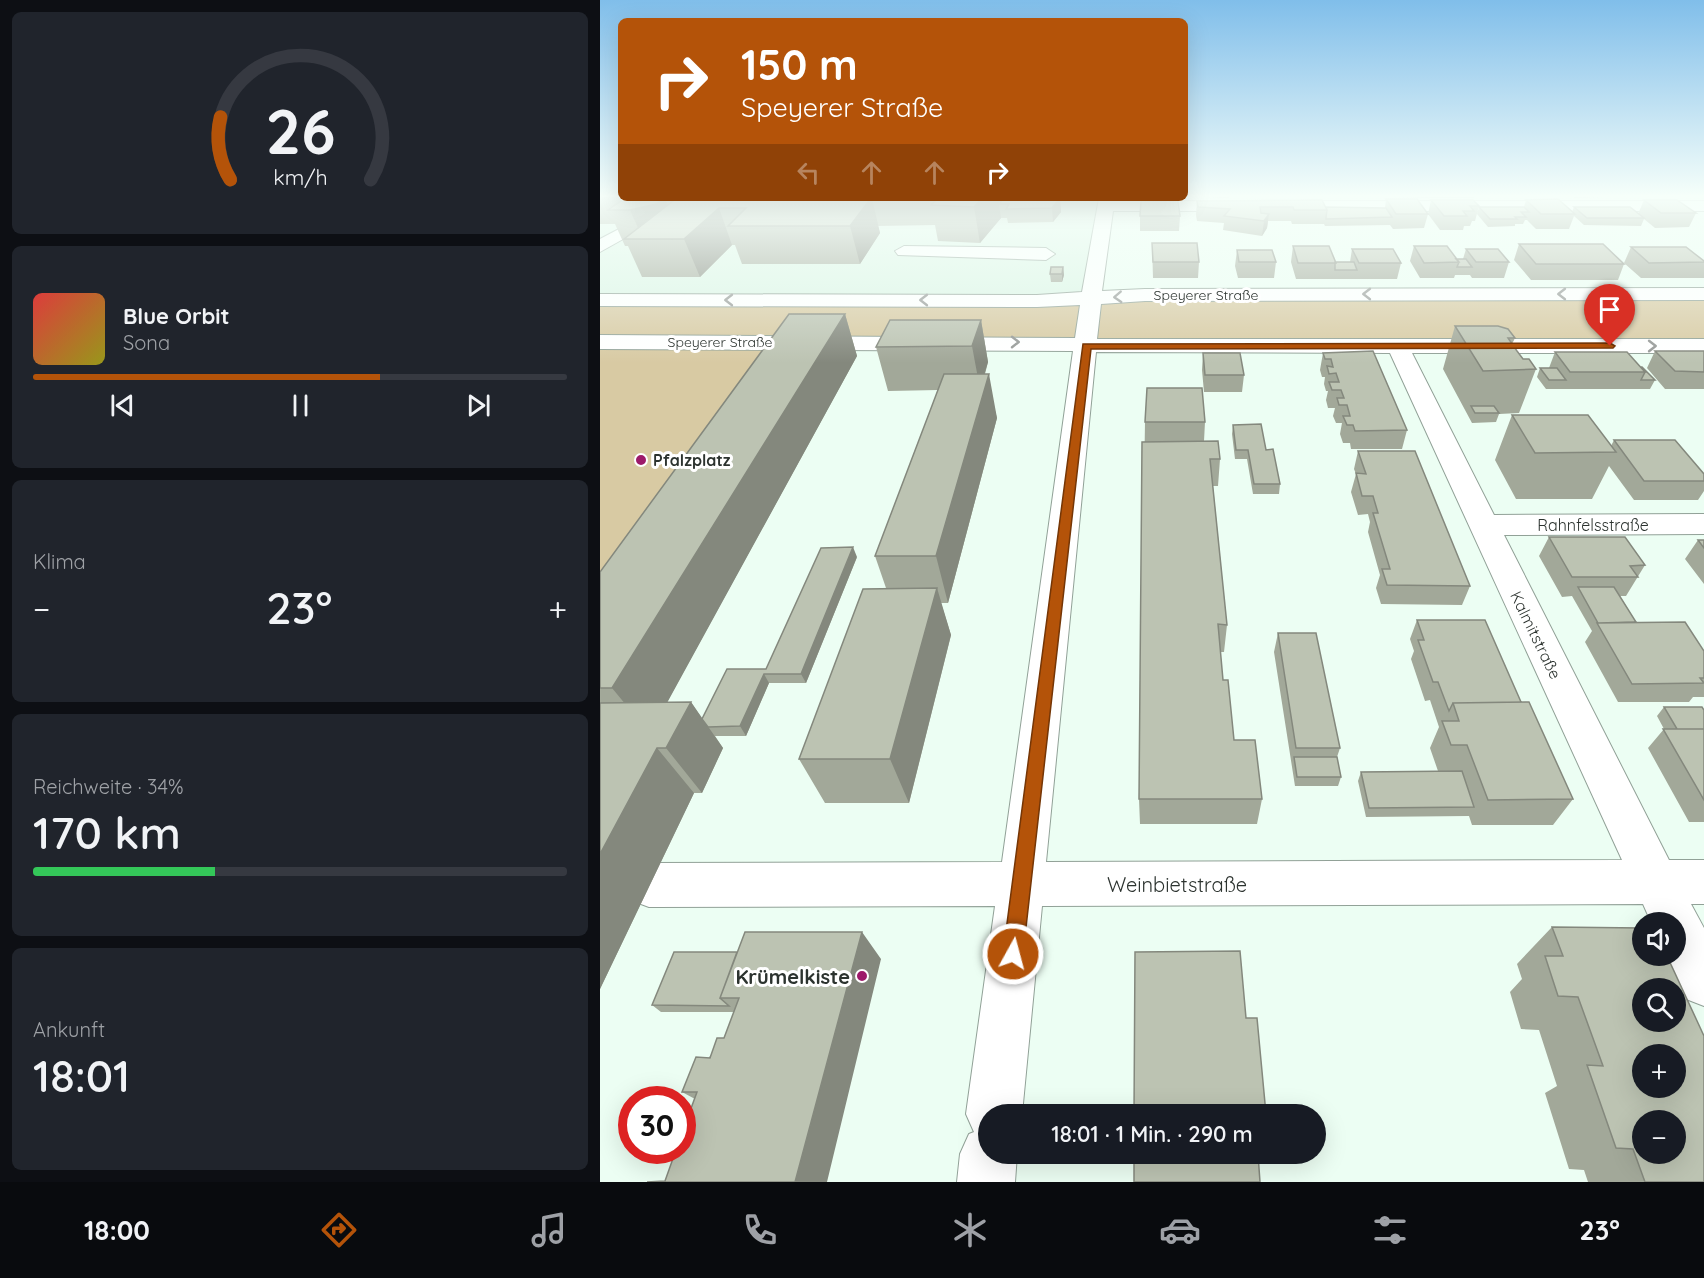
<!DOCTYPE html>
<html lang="de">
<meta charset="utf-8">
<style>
:root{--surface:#171b24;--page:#20242c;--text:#f1f3f6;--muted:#9ea1a6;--line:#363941;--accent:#b45309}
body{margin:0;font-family:Quicksand,sans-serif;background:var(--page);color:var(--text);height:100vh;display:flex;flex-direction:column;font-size:22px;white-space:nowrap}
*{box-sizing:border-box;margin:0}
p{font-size:20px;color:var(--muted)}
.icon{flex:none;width:33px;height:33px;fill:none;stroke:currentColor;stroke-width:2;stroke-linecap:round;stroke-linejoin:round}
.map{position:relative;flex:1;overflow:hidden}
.details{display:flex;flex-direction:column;gap:12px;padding:12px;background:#0d0f14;width:600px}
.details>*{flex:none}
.top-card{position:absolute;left:18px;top:18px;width:570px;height:183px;border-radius:9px;box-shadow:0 6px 24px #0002;background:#b45309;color:#fff;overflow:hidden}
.fabs{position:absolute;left:1032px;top:912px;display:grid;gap:12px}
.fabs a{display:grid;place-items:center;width:54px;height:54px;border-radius:50%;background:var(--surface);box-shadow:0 6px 24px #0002;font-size:30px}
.speed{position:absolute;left:18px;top:1086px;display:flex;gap:12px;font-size:30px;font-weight:700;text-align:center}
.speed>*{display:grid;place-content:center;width:78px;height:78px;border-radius:50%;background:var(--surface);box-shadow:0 6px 24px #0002;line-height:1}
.speed .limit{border:9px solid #d22;background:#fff;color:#111}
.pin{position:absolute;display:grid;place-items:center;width:51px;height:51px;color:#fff;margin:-62px -26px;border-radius:50% 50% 50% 0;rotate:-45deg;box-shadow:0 0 6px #0007}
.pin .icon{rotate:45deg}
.me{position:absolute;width:66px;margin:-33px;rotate:7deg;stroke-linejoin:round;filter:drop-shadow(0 0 4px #0008)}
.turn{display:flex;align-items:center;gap:21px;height:126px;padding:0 24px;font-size:27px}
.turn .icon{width:78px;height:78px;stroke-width:2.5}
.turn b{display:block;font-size:42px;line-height:51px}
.lanes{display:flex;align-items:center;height:57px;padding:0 24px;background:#0003;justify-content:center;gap:30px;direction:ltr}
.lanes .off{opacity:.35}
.big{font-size:45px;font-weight:600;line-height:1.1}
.details .tile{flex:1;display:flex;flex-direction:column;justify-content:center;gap:9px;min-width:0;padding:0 21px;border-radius:9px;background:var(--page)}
.details .dial{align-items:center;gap:0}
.dial svg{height:156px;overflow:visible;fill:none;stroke:var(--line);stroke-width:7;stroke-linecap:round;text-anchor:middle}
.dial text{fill:var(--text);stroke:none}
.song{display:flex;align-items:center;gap:18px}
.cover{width:72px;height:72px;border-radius:9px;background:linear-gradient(135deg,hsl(0 70% 55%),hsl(60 70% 35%))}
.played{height:6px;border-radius:3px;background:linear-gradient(90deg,var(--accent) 65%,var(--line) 65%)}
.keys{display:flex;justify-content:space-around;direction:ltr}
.heat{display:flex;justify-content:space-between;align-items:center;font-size:33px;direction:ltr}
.charge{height:9px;border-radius:4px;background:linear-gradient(90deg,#34c759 34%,var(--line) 0)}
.trip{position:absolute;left:378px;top:1104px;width:348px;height:60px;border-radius:30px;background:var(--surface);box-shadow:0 6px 24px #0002;font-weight:600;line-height:60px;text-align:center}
.dock{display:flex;height:96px;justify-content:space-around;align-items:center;background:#090b0e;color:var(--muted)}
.dock .icon{width:42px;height:42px}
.dock .selected{color:var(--accent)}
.dock b{font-size:27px;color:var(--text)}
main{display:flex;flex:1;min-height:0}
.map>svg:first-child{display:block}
</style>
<main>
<section class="details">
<div class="tile dial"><svg viewBox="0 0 100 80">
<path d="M14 69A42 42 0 1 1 86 69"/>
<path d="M14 69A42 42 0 0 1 9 37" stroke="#b45309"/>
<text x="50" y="56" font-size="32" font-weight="700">26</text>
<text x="50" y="72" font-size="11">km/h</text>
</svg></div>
<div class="tile">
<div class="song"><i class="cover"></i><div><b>Blue Orbit</b><p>Sona</p></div></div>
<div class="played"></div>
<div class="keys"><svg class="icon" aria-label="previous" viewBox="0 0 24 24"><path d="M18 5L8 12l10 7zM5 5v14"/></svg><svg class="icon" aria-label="pause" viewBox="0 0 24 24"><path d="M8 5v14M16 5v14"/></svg><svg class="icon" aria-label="next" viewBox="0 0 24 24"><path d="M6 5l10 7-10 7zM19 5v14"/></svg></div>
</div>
<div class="tile"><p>Klima</p>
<div class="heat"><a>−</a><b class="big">23°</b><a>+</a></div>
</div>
<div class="tile"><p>Reichweite · 34%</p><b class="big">170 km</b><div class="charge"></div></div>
<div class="tile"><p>Ankunft</p><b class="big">18:01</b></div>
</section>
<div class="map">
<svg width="1104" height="1182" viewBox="0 0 1104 1182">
<rect width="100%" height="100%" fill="#ecfef3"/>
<path fill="#dbf5e5" d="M 0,197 L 21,198 L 507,198 L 492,298 L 0,300 Z"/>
<path fill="#d8caa3" d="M 545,295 L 1104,300 L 1104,340 L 180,342 L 0,594 L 0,300 Z"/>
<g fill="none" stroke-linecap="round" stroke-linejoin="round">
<g stroke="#91a197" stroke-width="2">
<path id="minor" d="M 499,198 L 515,198 L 514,201 L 1104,201 L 1104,211 L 513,211 L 502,291 L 545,289 L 1104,288 L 1104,300 L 545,301 L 501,304 L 497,339 L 1104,339 L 1104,353 L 812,353 L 894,515 L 1104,514 L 1104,534 L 904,535 L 1069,860 L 1104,860 L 1104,904 L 1091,904 L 1104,928 L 1104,1006 L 1086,999 L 1067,956 L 1076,956 L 1076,922 L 1051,922 L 1043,904 L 442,906 L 422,1114 L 388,1114 L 388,1154 L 417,1154 L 415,1182 L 357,1182 L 360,1154 L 369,1134 L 374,1132 L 366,1114 L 395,906 L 49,907 L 33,901 L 26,885 L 33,869 L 49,863 L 402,862 L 473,351 L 0,349 L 0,335 L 475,338 L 480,305 L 437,307 L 0,306 L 0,294 L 437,295 L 482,292 ZM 496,352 L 790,353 L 1022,860 L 446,862 Z
M 19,229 L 28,234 L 25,238 L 0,252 L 0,239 Z
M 304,246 L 446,248 L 455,254 L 446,260 L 298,255 L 295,251 Z"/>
</g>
<use href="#minor" fill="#fff" fill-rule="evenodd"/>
</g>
<path fill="#a2a899" d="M 0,197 L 459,198 L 461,212 L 453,222 L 408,223 L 407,218 L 401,218 L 380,243 L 338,241 L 335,225 L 278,226 L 280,233 L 260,264 L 142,264 L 135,245 L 132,245 L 100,277 L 42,277 L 28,246 L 25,246 L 15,224 L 0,224 Z
M 597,197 L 629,197 L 629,198 Z
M 781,197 L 874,197 L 874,198 L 834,198 Z
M 974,197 L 1014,197 L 974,198 Z
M 786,199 L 828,214 L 824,228 L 793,229 L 790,225 L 725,226 L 724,224 L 692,224 L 691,221 L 668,221 L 667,228 L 662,236 L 623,230 L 624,223 L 597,221 L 596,215 L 597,201 L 726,207 L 785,208 Z
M 831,200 L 879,206 L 875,221 L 872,221 L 870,226 L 864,226 L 863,230 L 840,230 L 828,214 Z
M 926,200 L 972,212 L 974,207 L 1038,214 L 1044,200 L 1096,213 L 1089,227 L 1055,228 L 1044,219 L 1041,226 L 984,225 L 974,216 L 969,229 L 936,229 L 927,220 L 925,220 L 923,224 L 915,224 L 915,226 L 888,227 L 877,214 L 879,207 L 924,207 Z
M 540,216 L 580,216 L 579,231 L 540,231 Z
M 552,243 L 599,262 L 598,278 L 553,278 Z
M 919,244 L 1024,264 L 1018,280 L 931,280 L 914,260 Z
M 693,246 L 735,262 L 750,262 L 752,249 L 801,263 L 797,279 L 696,279 L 691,262 Z
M 814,246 L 856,259 L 863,259 L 866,249 L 909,262 L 904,278 L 872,278 L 870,275 L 855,275 L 854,278 L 820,278 L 810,261 Z
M 1031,247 L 1104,261 L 1104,278 L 1041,278 L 1024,263 Z
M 637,250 L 676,262 L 674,278 L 638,278 L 635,266 Z
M 463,267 L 464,275 L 462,282 L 451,282 L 450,274 Z
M 245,314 L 257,356 L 67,702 L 91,702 L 102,719 L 166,669 L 257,557 L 206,683 L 169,683 L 146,736 L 115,736 L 123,748 L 102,793 L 94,793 L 0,989 L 0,572 Z
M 381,320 L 388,362 L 385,374 L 397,418 L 348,603 L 341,603 L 351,635 L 309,803 L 225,803 L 199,759 L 286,588 L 275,556 L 338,390 L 288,391 L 276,347 Z
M 855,326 L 915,338 L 912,344 L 917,351 L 923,359 L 936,369 L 919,413 L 899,414 L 896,422 L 872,423 L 843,369 Z
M 773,351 L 807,430 L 802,449 L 751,449 L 750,443 L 743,443 L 740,434 L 742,423 L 736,423 L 733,416 L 735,408 L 728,408 L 726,400 L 728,391 L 726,391 L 724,384 L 725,377 L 722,377 L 720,370 L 723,353 Z
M 1055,351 L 1104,351 L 1104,389 L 1065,389 L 1047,368 Z
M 955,352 L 1041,367 L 1055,380 L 1050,389 L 946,389 L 937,377 L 940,368 L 949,368 Z
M 603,353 L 644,375 L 642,392 L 604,392 L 602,370 Z
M 912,415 L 1011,446 L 1014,440 L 1104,474 L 1104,491 L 1098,500 L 1034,500 L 1009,466 L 992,499 L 916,499 L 895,460 Z
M 545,422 L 605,422 L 604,441 L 620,459 L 618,486 L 613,486 L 627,625 L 624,652 L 620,652 L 623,680 L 634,740 L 662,799 L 657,824 L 540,824 L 539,799 Z
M 633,425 L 666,450 L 680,484 L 679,494 L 653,494 L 647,459 L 635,459 L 632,434 Z
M 758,451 L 870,586 L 862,605 L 781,604 L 776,588 L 780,575 L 768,532 L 770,522 L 768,514 L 758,515 L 751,492 L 756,474 L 754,469 Z
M 949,537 L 1045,565 L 1026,596 L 1020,596 L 1036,622 L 1104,651 L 1104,697 L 1093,697 L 1089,702 L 1018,702 L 985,642 L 992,631 L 972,596 L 962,597 L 939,556 Z
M 1098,540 L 1104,540 L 1104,584 L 1085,559 Z
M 817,620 L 921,702 L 973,799 L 953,825 L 872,825 L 869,816 L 766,817 L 758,781 L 761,772 L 854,771 L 838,771 L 830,748 L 839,727 L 830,700 L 825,701 L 811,659 L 814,651 L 810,639 Z
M 678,633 L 740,748 L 737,757 L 741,777 L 738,786 L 695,786 L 674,652 Z
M 1064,707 L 1104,710 L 1104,822 L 1089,822 L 1048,748 L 1064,729 L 1057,716 Z
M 952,927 L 1104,1182 L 988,1182 L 984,1170 L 969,1169 L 945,1093 L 957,1086 L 939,1030 L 921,1029 L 910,992 L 922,979 L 917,964 Z
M 281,959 L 65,1181 L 95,1099 L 82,1092 L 124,1038 L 134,1012 L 61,1012 L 52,1005 Z"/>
<path fill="#84887d" d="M 64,198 L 65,198 L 80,233 L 72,240 L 71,239 L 43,239 L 30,210 Z
M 271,198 L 272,198 L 280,233 L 260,264 L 250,226 Z
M 382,198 L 417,198 L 409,204 L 399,204 L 401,218 L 380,243 L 374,207 Z
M 460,198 L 461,212 L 453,222 L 452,208 Z
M 119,208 L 132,245 L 100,277 L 84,239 Z
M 669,214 L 667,228 L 662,236 L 664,221 Z
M 463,267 L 464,275 L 462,282 L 462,274 Z
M 245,314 L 257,356 L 50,734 L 12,688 Z
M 381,320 L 388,362 L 380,389 L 372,346 Z
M 389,374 L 397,418 L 348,603 L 336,556 Z
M 253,547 L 257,557 L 206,683 L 201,674 Z
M 337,588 L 351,635 L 309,803 L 290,759 Z
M 164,674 L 169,683 L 146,736 L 140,726 Z
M 91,702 L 123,748 L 102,793 L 66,748 Z
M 57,748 L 94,793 L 0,989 L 0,854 Z
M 262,932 L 281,959 L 227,1182 L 195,1182 Z"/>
<path fill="#bcc3b2" stroke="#84887d" stroke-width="1.5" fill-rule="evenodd" d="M 25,198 L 64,198 L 56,204 L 30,210 L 8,210 Z
M 77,198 L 271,198 L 250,226 L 128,226 L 146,208 L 119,208 L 84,239 L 24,239 Z
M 338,198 L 382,198 L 374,207 L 331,205 Z
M 404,198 L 460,198 L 452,208 L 406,209 L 409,204 L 399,204 Z
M 786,199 L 817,199 L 828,214 L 796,214 Z
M 958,199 L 975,214 L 941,214 L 926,200 Z
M 722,200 L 727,210 L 694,210 L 693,207 L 660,207 L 661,213 L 669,214 L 664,221 L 624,216 L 630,209 L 598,207 L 597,201 Z
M 831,200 L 873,200 L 879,206 L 870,206 L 874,211 L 863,211 L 867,216 L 844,216 Z
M 1044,200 L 1077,200 L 1096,213 L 1061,213 Z
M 541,201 L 578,201 L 580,216 L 540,216 Z
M 726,207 L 786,208 L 792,217 L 726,219 L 726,217 L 727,210 Z
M 879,207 L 924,207 L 929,212 L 921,212 L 926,217 L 915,217 L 917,219 L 890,219 Z
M 974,207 L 1030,207 L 1044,218 L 987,218 Z
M 552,243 L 597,243 L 599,262 L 553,262 Z
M 919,244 L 1003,244 L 1024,264 L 936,264 Z
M 693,246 L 729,246 L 736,263 L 698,263 Z
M 814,246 L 847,246 L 859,262 L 824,263 Z
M 1031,247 L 1086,247 L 1104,261 L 1104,262 L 1049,263 Z
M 752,249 L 793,249 L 801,263 L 759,263 Z
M 866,249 L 898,249 L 909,262 L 876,262 Z
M 637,250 L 672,250 L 676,262 L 639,262 Z
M 856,259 L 866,259 L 872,267 L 857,267 L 859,262 Z
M 735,262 L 754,262 L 757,270 L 735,270 Z
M 451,267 L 463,267 L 462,274 L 450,274 Z
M 189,314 L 245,314 L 12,688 L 0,688 L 0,572 Z
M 290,320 L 381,320 L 372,346 L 276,347 Z
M 855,326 L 898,326 L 908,329 L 915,338 L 908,338 L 917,351 L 923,359 L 929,359 L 936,369 L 883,371 Z
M 773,351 L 807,430 L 755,431 L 753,425 L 747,425 L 743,416 L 750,416 L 747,405 L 739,405 L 737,398 L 744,398 L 741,390 L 732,390 L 729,382 L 739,382 L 736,373 L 729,374 L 727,366 L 733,367 L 731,359 L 725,359 L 723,353 Z
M 1055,351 L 1104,351 L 1104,372 L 1075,371 Z
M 955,352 L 1027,352 L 1045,372 L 970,372 Z
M 603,353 L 640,353 L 644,375 L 605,375 Z
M 1041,367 L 1042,367 L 1055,380 L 1041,380 L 1045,372 Z
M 940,368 L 957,368 L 966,380 L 949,380 Z
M 344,374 L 389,374 L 336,556 L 275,556 Z
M 547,388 L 602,388 L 605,422 L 545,422 Z
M 871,406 L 894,406 L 899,413 L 875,413 Z
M 912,415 L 988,415 L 1016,452 L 935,453 Z
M 661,424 L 666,450 L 673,449 L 680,484 L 654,484 L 648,450 L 636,450 L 633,425 Z
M 1014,440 L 1075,440 L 1104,474 L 1104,481 L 1044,481 Z
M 618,441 L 620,459 L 610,459 L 627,625 L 618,624 L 623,680 L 628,680 L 634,740 L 655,740 L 662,799 L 539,799 L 542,442 Z
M 758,451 L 815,451 L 870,586 L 787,585 L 782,569 L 790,569 L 773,513 L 778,513 L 773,496 L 762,496 L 756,473 L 766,474 Z
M 949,537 L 1025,537 L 1045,565 L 1030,566 L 1038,577 L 972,577 Z
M 1098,540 L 1104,540 L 1104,548 Z
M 253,547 L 201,674 L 164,674 L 140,726 L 108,727 L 102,719 L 127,669 L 166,669 L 221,548 Z
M 978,587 L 1014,587 L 1036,622 L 998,623 Z
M 337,588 L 290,759 L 199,759 L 263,589 Z
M 817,620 L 885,620 L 921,702 L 853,703 L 849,711 L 838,682 L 833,682 L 818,640 L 824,640 Z
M 1085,622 L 1104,651 L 1104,678 L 1100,678 L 1104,683 L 1032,684 L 997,623 Z
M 678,633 L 716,633 L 740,748 L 696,748 Z
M 91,702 L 66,748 L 57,748 L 0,854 L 0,703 Z
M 929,702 L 973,799 L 888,800 L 867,745 L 851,745 L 842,721 L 859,721 L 853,703 Z
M 1064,707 L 1102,707 L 1104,710 L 1104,729 L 1077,729 Z
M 1063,729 L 1104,729 L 1104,800 Z
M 694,757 L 737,757 L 741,777 L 697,777 Z
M 862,771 L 874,807 L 769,808 L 761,772 Z
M 952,927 L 1042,928 L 1042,956 L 1067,956 L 1104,1036 L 1104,1182 L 1045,1182 L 1033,1149 L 1016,1148 L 987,1065 L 1003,1066 L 978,997 L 958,996 L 945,956 L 963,956 ZM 1042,988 L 1076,988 L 1076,1022 L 1042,1022 ZM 1042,1054 L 1076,1054 L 1076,1088 L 1042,1088 ZM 1042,1120 L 1076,1120 L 1076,1154 L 1042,1154 Z
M 145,932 L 262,932 L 195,1182 L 47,1182 L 65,1181 L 76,1150 L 82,1150 L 82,1133 L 97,1092 L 82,1092 L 96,1057 L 110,1058 L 117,1038 L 124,1038 L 139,998 L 120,998 Z
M 640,951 L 646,1018 L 657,1018 L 666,1114 L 534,1114 L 535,952 Z
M 74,952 L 137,952 L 120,998 L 129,1006 L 52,1005 Z
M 534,1154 L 658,1154 L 660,1182 L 534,1182 Z"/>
<defs><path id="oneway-chevron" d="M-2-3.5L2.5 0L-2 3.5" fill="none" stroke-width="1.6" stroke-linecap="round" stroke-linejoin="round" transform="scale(1.5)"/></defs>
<g stroke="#969997">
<use href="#oneway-chevron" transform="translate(767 294) rotate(180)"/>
<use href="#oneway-chevron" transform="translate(962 294) rotate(180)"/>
<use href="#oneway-chevron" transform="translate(518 297) rotate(177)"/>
<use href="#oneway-chevron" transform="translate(129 300) rotate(-180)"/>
<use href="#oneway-chevron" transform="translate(324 300) rotate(-180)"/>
<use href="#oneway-chevron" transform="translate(415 342)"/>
<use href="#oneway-chevron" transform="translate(1052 346)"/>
</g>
<linearGradient id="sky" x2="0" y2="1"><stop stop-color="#80beea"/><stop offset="0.54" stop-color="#f6fffa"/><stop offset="1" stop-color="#f6fffa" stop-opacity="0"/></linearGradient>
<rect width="1104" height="363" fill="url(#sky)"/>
<path fill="#b45309" stroke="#753606" stroke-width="1.5" d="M 1010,343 L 1015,346 L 1013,348 L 491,349 L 423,954 L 420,961 L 413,964 L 406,961 L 403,954 L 483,344 Z"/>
<g fill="#9d196a" stroke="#fff" stroke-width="2">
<circle cx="41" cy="460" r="6"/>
<circle cx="262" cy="976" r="6"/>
</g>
<g text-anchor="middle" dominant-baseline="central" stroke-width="6" stroke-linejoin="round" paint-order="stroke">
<g font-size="14" fill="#2c332f" stroke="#fff">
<text x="606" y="295">Speyerer Straße</text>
<text x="120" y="342">Speyerer Straße</text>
</g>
<g font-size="16" font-weight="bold" fill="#2c332f" stroke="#fff" text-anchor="start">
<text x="53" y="460">Pfalzplatz</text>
</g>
<g font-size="16" fill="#2c332f" stroke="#fff">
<text x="993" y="525">Rahnfelsstraße</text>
<text transform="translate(936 635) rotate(64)">Kalmitstraße</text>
</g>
<g font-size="20" fill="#2c332f" stroke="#fff">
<text x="577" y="884">Weinbietstraße</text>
</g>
<g font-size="20" font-weight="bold" fill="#2c332f" stroke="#fff" text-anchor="end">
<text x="250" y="976">Krümelkiste</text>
</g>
</g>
</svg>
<div class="fabs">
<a><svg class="icon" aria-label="sound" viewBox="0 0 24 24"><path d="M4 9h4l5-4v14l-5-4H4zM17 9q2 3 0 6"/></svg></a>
<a><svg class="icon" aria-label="search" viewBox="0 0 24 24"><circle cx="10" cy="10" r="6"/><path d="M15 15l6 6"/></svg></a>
<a>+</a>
<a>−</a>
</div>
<div class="speed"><div class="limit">30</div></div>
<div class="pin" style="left:1010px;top:346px;background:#d93025"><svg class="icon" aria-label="arrive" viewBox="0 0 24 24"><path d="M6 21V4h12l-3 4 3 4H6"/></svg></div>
<svg class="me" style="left:413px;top:954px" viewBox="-20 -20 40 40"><circle r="17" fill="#b45309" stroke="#fff" stroke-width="3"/><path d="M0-11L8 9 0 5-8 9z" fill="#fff"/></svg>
<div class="trip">18:01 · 1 Min. · 290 m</div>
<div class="top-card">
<div class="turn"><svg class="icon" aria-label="right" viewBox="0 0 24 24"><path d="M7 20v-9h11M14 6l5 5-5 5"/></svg><div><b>150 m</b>Speyerer Straße</div></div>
<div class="lanes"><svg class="icon off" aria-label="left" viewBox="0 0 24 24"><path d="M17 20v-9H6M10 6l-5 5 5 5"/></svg><svg class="icon off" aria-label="ahead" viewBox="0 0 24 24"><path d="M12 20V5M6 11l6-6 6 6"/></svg><svg class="icon off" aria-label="ahead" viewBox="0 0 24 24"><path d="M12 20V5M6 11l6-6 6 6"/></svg><svg class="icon" aria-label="right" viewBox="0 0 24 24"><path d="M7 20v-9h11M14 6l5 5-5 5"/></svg></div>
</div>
</div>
</main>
<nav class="dock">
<b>18:00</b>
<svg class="icon selected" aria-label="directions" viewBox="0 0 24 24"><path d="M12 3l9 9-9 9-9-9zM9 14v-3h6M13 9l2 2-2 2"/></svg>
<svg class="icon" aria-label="music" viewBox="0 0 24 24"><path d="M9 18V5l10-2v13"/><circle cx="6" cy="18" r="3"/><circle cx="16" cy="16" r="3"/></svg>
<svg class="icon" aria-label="phone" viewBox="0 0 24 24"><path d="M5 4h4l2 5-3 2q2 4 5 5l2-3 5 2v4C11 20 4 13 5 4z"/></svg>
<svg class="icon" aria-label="climate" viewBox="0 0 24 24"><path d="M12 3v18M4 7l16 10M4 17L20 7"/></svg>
<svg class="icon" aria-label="car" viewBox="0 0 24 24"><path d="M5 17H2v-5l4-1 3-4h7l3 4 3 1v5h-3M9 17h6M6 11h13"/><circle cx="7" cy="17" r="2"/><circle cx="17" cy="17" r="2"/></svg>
<svg class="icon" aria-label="filters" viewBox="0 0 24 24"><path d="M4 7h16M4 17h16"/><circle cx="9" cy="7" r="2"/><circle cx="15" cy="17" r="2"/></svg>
<b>23°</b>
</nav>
